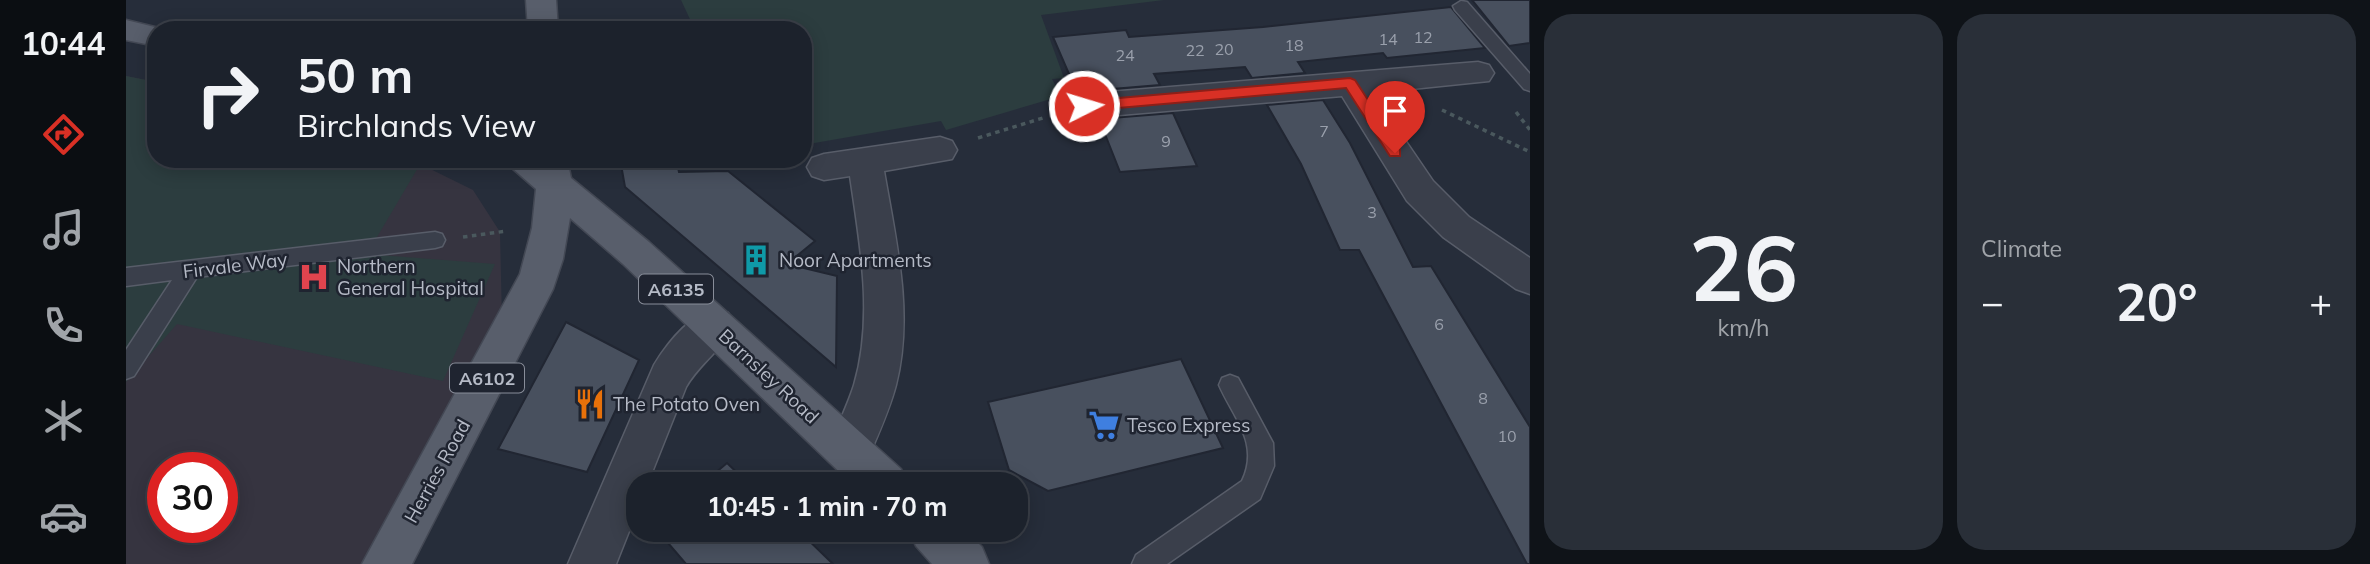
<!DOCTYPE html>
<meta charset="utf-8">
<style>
:root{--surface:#1c222c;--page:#292f38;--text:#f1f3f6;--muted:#a0a4a9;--line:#3a3f48;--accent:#d93025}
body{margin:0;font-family:Mulish,sans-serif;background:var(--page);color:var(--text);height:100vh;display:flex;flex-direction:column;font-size:26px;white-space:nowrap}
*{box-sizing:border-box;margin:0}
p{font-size:23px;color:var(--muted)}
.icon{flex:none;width:38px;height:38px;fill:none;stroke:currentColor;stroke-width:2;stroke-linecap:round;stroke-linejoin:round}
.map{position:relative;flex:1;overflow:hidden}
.drawer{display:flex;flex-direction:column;gap:14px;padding:14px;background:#0f1318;width:840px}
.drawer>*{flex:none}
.guide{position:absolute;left:21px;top:21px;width:665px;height:147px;border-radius:28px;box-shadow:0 4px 18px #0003,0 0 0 2px var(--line);background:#1c222c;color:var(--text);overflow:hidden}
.speed{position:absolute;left:21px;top:452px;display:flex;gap:14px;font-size:35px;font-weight:700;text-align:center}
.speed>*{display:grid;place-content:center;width:91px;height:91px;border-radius:50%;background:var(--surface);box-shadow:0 4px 18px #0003,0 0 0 2px var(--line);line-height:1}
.speed .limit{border:10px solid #d22;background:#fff;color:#111}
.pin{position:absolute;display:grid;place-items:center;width:60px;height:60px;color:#fff;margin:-72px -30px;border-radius:50% 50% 50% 0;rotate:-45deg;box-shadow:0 0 7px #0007}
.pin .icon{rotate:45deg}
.me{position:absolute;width:77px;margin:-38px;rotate:85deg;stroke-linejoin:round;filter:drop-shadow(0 0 5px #0008)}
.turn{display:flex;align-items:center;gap:24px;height:147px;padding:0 35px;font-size:32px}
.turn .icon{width:91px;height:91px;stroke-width:2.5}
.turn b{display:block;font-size:49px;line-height:60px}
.big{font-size:52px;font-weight:700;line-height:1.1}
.drawer .card{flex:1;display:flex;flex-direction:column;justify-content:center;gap:10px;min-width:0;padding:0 24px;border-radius:28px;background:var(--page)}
.drawer .dial{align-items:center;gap:0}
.dial b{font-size:91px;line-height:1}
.heat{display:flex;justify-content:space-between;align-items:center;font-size:38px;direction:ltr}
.drawer .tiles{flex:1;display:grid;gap:14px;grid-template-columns:repeat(2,1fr)}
.trip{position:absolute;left:500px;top:472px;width:402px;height:70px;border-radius:28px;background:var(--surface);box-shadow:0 4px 18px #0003,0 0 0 2px var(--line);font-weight:700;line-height:70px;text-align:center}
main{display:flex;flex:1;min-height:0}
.tabs{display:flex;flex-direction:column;width:126px;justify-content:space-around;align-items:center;background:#0b0e12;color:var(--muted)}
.tabs .icon{width:49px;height:49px}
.tabs .current{color:var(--accent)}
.tabs b{font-size:32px;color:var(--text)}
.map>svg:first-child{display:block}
</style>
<main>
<nav class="tabs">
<b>10:44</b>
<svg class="icon current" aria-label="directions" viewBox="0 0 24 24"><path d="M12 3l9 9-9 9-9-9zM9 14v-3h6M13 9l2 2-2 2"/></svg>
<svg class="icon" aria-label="music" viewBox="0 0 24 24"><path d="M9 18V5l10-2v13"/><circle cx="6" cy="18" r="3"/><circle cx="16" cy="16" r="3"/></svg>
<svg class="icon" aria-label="phone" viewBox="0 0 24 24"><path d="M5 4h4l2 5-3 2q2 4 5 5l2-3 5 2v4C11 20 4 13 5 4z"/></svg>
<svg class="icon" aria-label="climate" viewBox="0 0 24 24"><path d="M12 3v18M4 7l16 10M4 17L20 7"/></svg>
<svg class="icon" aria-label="car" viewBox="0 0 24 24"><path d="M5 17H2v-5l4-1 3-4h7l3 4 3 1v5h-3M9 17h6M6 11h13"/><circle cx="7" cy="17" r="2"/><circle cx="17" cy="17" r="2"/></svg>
</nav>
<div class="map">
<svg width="1404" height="564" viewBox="0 0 1404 564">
<rect width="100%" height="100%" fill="#262d3a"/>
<path fill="#363440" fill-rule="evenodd" d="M 0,76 L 30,82 L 30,159 L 284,159 L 347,190 L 374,232 L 376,321 L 236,564 L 0,564 ZM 37,467 L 96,467 L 96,527 L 37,527 Z"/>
<path fill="#2c3d3f" d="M 555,0 L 1038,0 L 915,15 L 938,78 L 926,79 L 935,96 L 820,130 L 815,121 L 677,145 L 677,30 L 569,30 Z
M 0,76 L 30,82 L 30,159 L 296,161 L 241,254 L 369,264 L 317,381 L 51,324 L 0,382 Z"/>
<path fill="#48505e" stroke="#212632" stroke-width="2" d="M 1346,0 L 1404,0 L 1404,43 L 1383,46 Z
M 1325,7 L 1359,48 L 1261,58 L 1257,53 L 1172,62 L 1179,73 L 1126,78 L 1119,67 L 1028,74 L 1034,85 L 962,91 L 958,80 L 946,81 L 927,37 L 1000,30 L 1003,37 L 1137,27 Z
M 1197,100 L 1224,143 L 1287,267 L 1305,266 L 1404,427 L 1404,564 L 1401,564 L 1233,250 L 1214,250 L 1175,164 L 1141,105 Z
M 1047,113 L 1071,166 L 994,172 L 973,119 Z
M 494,159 L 550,159 L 553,172 L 602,171 L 689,241 L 661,264 L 711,276 L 710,367 L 499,187 Z
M 440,322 L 513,360 L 461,472 L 372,449 Z
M 1055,359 L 1097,448 L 922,491 L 883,470 L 862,402 Z
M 601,463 L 624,485 L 575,485 Z
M 545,530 L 672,530 L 707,564 L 560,564 L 542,543 Z"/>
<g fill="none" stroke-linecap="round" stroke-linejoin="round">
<g stroke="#585d69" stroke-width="3">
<path id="lane" d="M 1335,1 L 1341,2 L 1404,74 L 1404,91 L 1398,89 L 1329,10 L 1327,6 Z
M 309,232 L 316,234 L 319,240 L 316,246 L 309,248 L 71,277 L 8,376 L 0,379 L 0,350 L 46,280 L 0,286 L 0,268 Z
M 1104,375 L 1112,378 L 1147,443 L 1148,466 L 1134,499 L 1041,564 L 1006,564 L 1010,555 L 1116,481 C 1134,443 1108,419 1093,385 L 1096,378 Z"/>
</g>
<g stroke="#585d69" stroke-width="3">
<path id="street" d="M 1352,62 L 1363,65 L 1368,73 L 1363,81 L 1247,93 L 1307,181 L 1343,217 L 1404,258 L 1404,294 L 1390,289 L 1317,237 L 1281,201 L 1216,96 L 958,118 L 946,114 L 942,106 L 946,98 L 958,94 Z
M 814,137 L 826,141 L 831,150 L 826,159 L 758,171 C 770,241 788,314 770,385 C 763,412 750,439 739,465 L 723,471 L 707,465 L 701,450 C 710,429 721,407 728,385 C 748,317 734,245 724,176 L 698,180 L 686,176 L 681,167 L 686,158 L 698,154 Z
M 588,308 L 602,313 L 608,325 C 597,349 573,364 560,387 L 521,485 L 513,485 L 513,506 L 490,564 L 442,564 L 528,365 C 542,342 563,317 588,308 Z"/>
</g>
<g stroke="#434854" stroke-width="3">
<path id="primary" d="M 400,0 L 430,0 L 432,30 L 402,30 Z
M 0,20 L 41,30 L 30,30 L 30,46 L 0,40 Z
M 381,159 L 441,159 L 445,178 L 523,242 L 775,469 L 781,485 L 727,485 L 497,264 L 444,218 L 437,259 L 427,289 L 286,564 L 236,564 L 394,274 L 406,228 L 410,189 L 386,168 Z
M 783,530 L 839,530 L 856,547 L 863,564 L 806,564 L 790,546 Z"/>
</g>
<path stroke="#4a585d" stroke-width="3.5" stroke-dasharray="4.5 4.5" stroke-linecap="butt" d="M 1316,110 L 1404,152
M 1390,112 L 1404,130
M 852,138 L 920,117
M 337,237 L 381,231"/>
<use href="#lane" fill="#3a3f4b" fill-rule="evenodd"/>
<use href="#street" fill="#3a3f4b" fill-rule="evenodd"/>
<use href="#primary" fill="#585e6b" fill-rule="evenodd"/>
</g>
<path fill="#d93025" stroke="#8d1f18" stroke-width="2" d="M 1224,78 L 1229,80 L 1274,149 L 1274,156 L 1264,156 L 1220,88 L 958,111 L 951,106 L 958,101 Z"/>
<defs>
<g id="building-bare" transform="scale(2.415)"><path d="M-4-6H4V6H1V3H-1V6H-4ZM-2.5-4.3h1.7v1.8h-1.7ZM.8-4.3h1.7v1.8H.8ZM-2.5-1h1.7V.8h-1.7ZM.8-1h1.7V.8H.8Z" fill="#0f9aa8" stroke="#1f2430" stroke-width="2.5" paint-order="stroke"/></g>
<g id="hospital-bare" transform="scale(2.415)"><path d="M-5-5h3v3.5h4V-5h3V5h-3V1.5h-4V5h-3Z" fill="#e0444e" stroke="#1f2430" stroke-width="2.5" paint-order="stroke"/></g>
<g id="restaurant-bare" transform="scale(2.415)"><path d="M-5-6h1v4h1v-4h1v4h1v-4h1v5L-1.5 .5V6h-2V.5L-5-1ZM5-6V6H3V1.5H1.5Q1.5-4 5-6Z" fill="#e8710a" stroke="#1f2430" stroke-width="2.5" paint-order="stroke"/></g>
<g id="supermarket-bare" transform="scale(2.415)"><path d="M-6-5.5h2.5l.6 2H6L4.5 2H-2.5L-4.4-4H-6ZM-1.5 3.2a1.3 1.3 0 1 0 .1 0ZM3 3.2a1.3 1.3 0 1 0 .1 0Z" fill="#3f7fe0" stroke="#1f2430" stroke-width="2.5" paint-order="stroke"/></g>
</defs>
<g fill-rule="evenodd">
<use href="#building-bare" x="630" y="260"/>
<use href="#hospital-bare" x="188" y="277"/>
<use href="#restaurant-bare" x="464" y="404"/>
<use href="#supermarket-bare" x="978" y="425"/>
</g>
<g text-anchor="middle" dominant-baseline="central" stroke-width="5" stroke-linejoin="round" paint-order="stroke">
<g font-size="16" fill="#9aa0ac">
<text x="1297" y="37">12</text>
<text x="1262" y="39">14</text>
<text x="1168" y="45">18</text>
<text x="1098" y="49">20</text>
<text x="1069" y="50">22</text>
<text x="999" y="55">24</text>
<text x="1198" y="131">7</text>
<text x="1040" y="141">9</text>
<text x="1246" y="212">3</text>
<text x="1313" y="324">6</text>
<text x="1357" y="398">8</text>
<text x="1381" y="436">10</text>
</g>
<g fill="#1f2430" stroke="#888d99" stroke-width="2">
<rect x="513" y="274.5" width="74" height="29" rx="5"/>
<rect x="324" y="363.5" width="74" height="29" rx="5"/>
</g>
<g font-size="18" font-weight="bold" fill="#b5bac6">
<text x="550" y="289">A6135</text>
<text x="361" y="378">A6102</text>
</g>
<g font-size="19" fill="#b5bac6" stroke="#1f2430" text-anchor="start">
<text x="653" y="260">Noor Apartments</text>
<text x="211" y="266">Northern<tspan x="211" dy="22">General Hospital</tspan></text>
<text x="487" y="404">The Potato Oven</text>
<text x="1001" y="425">Tesco Express</text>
</g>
<g font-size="19" fill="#b5bac6" stroke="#1f2430">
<text transform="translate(109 265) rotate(-7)">Firvale Way</text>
<text transform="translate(643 376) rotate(43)">Barnsley Road</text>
<text transform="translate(311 471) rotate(-61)">Herries Road</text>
</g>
</g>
</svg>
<div class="speed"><div class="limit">30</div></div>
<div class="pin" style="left:1269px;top:153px;background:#d93025"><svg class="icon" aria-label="arrive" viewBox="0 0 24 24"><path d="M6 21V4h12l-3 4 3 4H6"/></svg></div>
<svg class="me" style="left:958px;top:106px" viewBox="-20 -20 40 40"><circle r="17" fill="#d93025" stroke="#fff" stroke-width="3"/><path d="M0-11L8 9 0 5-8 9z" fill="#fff"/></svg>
<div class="trip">10:45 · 1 min · 70 m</div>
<div class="guide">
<div class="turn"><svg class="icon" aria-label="right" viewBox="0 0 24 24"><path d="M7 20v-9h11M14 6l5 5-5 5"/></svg><div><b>50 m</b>Birchlands View</div></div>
</div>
</div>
<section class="drawer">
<div class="tiles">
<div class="card dial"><b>26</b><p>km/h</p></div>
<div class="card"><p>Climate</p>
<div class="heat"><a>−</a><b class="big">20°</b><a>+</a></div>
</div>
</div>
</section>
</main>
